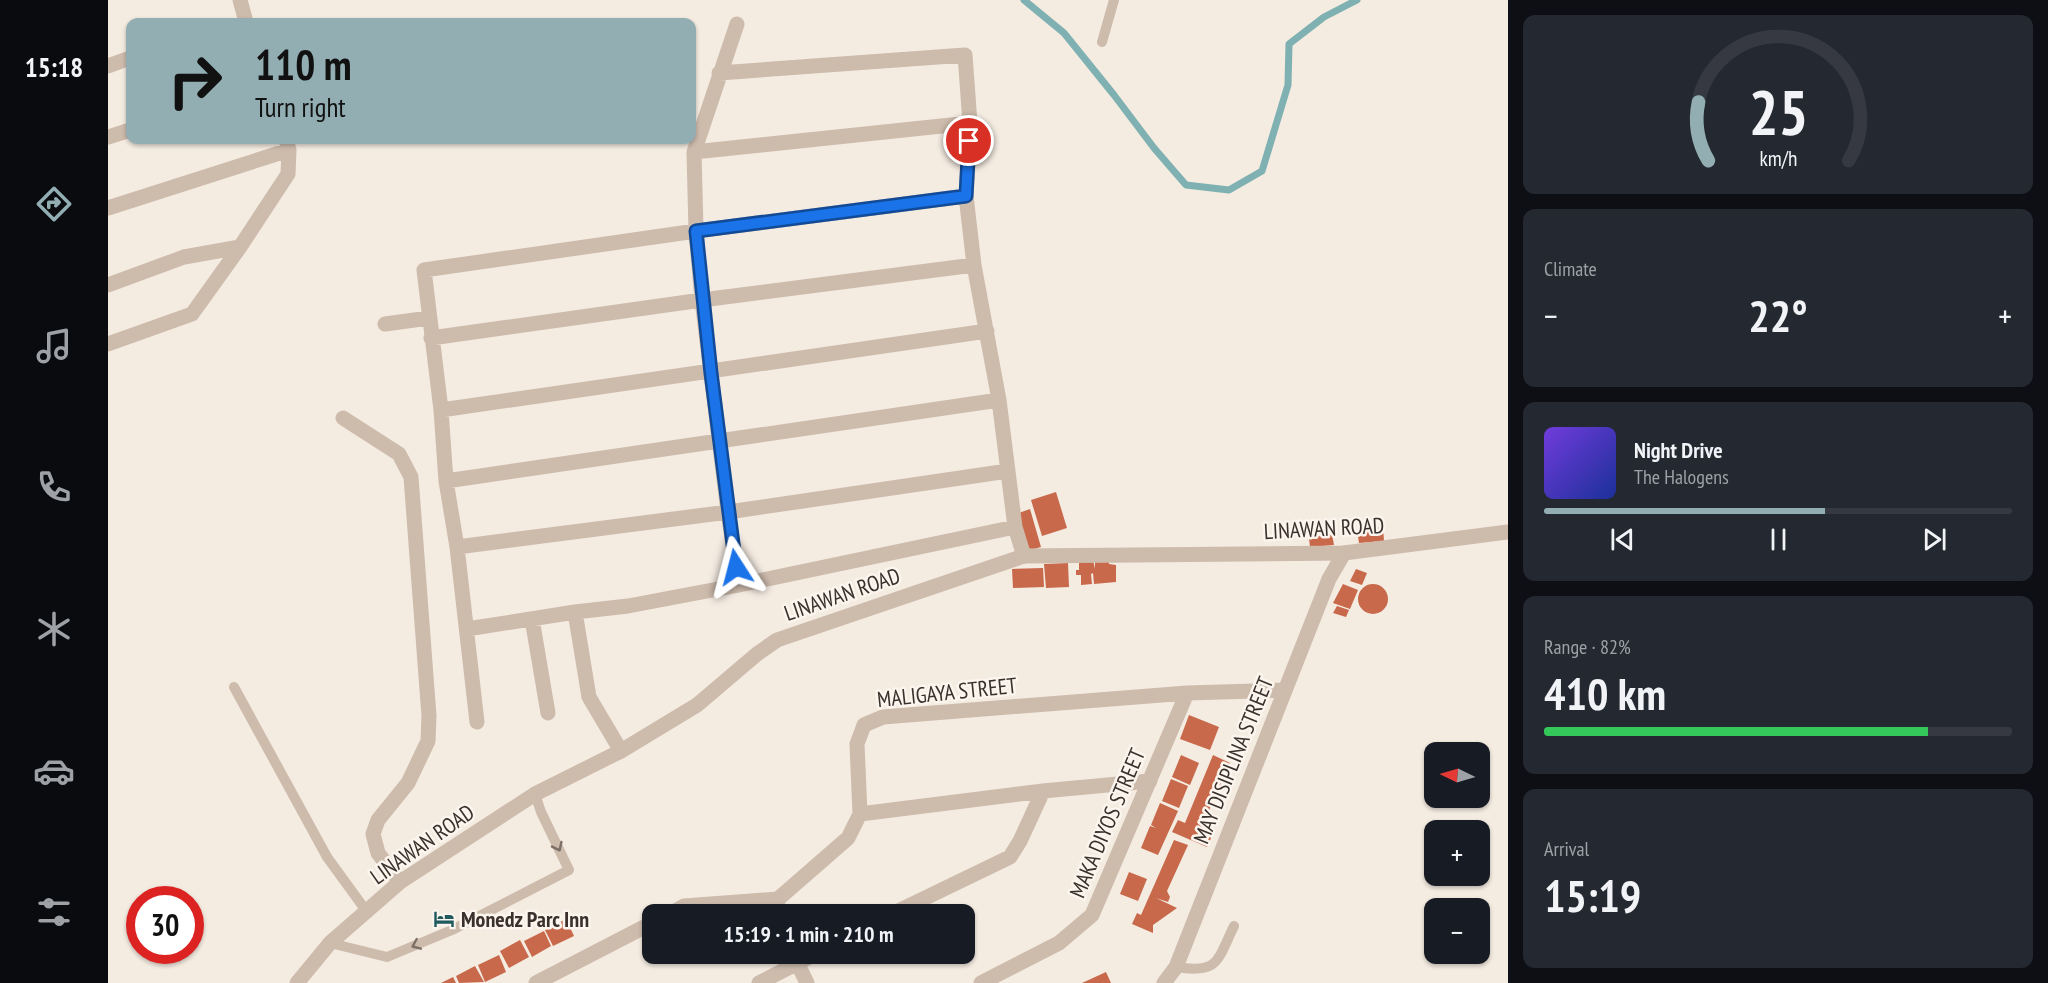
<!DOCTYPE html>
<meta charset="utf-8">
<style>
:root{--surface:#171b24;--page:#242831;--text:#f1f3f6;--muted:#9ea1a6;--line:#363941;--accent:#92aeb2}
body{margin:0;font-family:"PT Sans Narrow",sans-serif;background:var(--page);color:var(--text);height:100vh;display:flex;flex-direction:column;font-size:22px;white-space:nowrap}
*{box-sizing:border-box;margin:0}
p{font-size:20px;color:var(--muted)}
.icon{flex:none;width:33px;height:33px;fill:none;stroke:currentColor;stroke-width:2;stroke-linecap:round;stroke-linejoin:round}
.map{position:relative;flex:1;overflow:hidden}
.details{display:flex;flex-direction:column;gap:15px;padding:15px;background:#0d0f14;width:540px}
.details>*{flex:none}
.guide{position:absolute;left:18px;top:18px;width:570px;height:126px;border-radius:12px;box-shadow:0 2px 4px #0004;background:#92aeb2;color:#111;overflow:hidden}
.needle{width:39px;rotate:275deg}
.controls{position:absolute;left:1316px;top:742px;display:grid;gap:12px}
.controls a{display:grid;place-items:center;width:66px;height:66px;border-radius:12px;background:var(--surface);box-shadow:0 2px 4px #0004;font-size:30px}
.speed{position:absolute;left:18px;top:886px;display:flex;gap:12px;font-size:30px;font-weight:700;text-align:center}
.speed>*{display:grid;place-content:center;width:78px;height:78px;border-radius:50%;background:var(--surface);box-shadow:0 2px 4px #0004;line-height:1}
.speed .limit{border:9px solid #d22;background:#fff;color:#111}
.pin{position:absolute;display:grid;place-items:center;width:51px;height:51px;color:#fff;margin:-26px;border:3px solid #fff;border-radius:50%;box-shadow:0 2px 6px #0007}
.me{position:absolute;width:66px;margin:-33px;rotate:351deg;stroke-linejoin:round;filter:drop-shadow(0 0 4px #0008)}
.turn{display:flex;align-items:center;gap:21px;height:126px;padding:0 30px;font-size:27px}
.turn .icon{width:78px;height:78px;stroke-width:2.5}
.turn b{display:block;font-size:42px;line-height:51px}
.big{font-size:45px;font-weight:800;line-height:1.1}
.details .card{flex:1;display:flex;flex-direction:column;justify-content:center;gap:9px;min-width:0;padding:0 21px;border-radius:12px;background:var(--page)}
.details .dial{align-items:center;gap:0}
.dial svg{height:156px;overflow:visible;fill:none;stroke:var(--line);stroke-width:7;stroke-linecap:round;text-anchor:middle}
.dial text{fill:var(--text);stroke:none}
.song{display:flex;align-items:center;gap:18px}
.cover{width:72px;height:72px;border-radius:9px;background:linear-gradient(135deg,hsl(260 70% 55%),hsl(230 70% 35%))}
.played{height:6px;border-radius:3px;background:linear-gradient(90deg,var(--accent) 60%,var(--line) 60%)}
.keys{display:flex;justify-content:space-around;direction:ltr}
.heat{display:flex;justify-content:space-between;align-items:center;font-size:33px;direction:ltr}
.charge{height:9px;border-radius:4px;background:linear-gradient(90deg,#34c759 82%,var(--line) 0)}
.trip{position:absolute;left:534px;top:904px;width:333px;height:60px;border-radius:12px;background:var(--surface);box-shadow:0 2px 4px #0004;font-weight:800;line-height:60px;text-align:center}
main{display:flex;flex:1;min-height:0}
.dock{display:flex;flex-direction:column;width:108px;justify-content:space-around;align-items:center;background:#090b0e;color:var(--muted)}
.dock .icon{width:42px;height:42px}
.dock .active{color:var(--accent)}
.dock b{font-size:27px;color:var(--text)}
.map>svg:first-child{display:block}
</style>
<main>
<nav class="dock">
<b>15:18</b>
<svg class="icon active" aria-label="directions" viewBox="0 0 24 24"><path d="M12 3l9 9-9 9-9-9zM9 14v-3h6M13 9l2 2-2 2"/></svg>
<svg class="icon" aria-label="music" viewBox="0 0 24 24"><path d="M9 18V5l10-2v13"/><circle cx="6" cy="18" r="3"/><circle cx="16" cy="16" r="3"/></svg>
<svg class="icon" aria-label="phone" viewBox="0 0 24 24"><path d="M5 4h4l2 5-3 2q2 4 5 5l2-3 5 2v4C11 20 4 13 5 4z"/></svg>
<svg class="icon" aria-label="climate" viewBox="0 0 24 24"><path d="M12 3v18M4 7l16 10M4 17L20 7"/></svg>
<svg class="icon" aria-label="car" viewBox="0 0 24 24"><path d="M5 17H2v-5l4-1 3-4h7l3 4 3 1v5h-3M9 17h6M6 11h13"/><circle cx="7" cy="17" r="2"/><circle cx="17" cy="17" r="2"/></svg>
<svg class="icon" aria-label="filters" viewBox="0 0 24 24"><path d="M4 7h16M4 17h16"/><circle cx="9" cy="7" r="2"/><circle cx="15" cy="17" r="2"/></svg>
</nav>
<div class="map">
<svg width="1400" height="983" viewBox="0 0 1400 983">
<rect width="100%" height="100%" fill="#f4ebe1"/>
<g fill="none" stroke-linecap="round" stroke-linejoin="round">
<path stroke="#7fb0b2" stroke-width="7" d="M 916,0 L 956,33 L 1006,95 L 1046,148 L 1078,185 L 1121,190 L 1154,171 L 1180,85 L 1181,44 L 1216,17 L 1249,0"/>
</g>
<path fill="#c8694b" d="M 948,492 L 959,528 L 934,536 L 923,500 Z
M 922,509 L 933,547 L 919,551 L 908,514 Z
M 1275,527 L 1276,541 L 1251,543 L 1249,530 Z
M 1224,534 L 1226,545 L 1202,547 L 1201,538 Z
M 1000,557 L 1001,564 L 1008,565 L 1008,582 L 986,584 L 985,573 L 983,574 L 984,584 L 973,585 L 973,575 L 968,575 L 968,570 L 971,570 L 971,561 L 985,560 L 987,569 L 987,559 Z
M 960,563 L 961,587 L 938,588 L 936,564 Z
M 935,568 L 936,587 L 905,588 L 904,569 Z
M 1248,569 L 1259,573 L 1254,585 L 1242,581 Z
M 1235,584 L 1250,590 L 1242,609 L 1225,603 Z
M1250 599a15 15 0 1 1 30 0a15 15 0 1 1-30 0Z
M 1229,606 L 1241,610 L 1238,617 L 1225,613 Z
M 1081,715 L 1111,727 L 1102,750 L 1072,739 Z
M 1073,755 L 1091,763 L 1082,785 L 1064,777 Z
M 1105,755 L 1122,763 L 1095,824 L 1107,829 L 1099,847 L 1064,832 L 1070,820 L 1077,823 Z
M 1063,779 L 1080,786 L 1071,808 L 1054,801 Z
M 1052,803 L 1070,811 L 1050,855 L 1033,848 L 1042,826 L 1048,828 L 1043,825 Z
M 1066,840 L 1080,845 L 1059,891 L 1062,897 L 1060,902 L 1048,898 L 1069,908 L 1045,925 L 1045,933 L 1024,924 L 1029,913 L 1033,915 Z
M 1021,872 L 1039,879 L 1030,901 L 1012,894 Z
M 458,919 L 466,936 L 445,946 L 437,930 Z
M 436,931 L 443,946 L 424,957 L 416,941 Z
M 412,940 L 421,957 L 401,968 L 392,951 Z
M 391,955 L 398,972 L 377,982 L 370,965 Z
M 367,966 L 376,982 L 351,983 L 348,976 Z
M 998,972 L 1003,983 L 974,983 Z
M 345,977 L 348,983 L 333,983 Z"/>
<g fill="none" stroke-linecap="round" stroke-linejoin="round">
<path stroke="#cdbbac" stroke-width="10" d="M 994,42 L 1006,0
M 126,687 L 219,857 L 259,912
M 222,943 L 279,957 L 344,930 L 461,870 L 433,812 L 427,794
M 1068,967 C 1111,974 1109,961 1126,926"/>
<path stroke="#cdbbac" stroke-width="15" d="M 132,0 L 138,22
M 629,24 L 586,152 L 588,231 L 594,300 L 620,512 L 631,585
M 0,66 L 22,58
M 611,73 L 857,55 L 862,123 L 858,196 L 866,265 L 891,400 L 907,527 L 916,556
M 0,137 L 22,130
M 586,152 L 862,123
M 0,208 L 181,150
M 0,285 L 76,257 L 132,247
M 277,324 L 321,318
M 323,338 L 594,300 L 866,265
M 0,344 L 84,314 L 132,247 L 180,174 L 181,150 L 178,140
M 333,410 L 879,331
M 235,418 L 291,454 L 303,477 L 321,716 L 320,741 L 300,783 L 270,820 L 265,834 L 270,853 L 292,882
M 338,481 L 891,400
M 349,547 L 620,512 L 900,471
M 467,612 L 481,697 L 513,751
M 424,619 L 440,713
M 359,629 L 467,612 L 520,606 L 631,585 L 907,527
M 369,722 L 349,547 L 338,481 L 333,410 L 316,270 L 588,231 L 858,196
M 752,814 L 935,791 L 1042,781
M 560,915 L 576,906 L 670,899 L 740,838 L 752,814 L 749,744 L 756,725 L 775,717 L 1079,693 L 1177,690
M 669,915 L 670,899
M 782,915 L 902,857 L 912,841 L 935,791
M 686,956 L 699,983
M 428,983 L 544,923
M 651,983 L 707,954
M 873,983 L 951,943 L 984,915 L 1079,693
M 1056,983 L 1068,967 L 1221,579 L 1236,553"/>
<path stroke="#cdbbac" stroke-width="15" d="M 189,983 L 222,943 L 292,882 L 427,794 L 513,751 L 589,705 L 649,654 L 669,640 L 916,556 L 1236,553 L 1400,532"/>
</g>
<defs><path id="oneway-chevron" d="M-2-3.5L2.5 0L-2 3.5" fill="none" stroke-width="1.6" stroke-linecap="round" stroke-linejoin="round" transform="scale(1.5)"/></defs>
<g stroke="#7d6f65">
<use href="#oneway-chevron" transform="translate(450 847) rotate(64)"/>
<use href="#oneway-chevron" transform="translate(308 945) rotate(157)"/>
</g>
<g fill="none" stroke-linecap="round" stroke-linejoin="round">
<g stroke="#114b97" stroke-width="15">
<path id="route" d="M 628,567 L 603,373 L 588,231 L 858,196 L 861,141"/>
</g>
<use href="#route" stroke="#1a73e8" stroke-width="10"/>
</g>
<defs>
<g id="hotel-bare" transform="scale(1.62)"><path d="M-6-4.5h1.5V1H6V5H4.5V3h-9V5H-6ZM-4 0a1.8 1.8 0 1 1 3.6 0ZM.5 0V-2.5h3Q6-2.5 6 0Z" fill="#1f5a5e" stroke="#fbf5ee" stroke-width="2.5" paint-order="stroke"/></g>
</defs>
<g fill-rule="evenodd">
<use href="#hotel-bare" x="336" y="919"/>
</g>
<g text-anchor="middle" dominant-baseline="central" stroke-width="5" stroke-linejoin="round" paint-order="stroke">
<g font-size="22" fill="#3b302b" stroke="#fbf5ee">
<text transform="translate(1216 528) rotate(-3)">LINAWAN ROAD</text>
<text transform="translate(734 594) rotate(-19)">LINAWAN ROAD</text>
<text transform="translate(839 692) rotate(-6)">MALIGAYA STREET</text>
<text transform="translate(1125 760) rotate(-68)">MAY DISIPLINA STREET</text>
<text transform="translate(999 823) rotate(-67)">MAKA DIYOS STREET</text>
<text transform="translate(314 844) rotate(-35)">LINAWAN ROAD</text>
</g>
<g font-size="22" font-weight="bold" fill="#3b302b" stroke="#fbf5ee" text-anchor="start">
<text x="353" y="919">Monedz Parc Inn</text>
</g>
</g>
</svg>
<div class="controls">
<a><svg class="needle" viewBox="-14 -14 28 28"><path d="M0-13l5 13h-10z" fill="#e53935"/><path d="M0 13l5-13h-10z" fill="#9ea1a6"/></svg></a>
<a>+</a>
<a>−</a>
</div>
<div class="speed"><div class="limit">30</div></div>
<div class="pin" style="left:861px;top:141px;background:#d93025"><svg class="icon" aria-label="arrive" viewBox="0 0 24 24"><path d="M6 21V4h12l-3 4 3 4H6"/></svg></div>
<svg class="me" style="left:628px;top:567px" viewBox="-20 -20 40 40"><path d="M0-17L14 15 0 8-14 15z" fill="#1a73e8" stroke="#fff" stroke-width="4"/></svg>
<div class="trip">15:19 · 1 min · 210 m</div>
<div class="guide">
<div class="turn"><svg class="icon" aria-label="right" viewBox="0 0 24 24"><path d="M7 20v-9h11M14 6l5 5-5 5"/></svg><div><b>110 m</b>Turn right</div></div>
</div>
</div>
<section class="details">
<div class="card dial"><svg viewBox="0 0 100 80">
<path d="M14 69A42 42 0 1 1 86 69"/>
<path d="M14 69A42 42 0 0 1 9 39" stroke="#92aeb2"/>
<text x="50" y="56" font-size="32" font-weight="700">25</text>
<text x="50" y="72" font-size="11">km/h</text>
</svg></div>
<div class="card"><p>Climate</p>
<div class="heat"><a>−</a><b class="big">22°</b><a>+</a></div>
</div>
<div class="card">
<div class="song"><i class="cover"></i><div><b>Night Drive</b><p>The Halogens</p></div></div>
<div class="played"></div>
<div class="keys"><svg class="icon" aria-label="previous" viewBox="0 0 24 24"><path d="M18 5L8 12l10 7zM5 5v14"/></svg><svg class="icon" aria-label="pause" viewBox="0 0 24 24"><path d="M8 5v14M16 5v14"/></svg><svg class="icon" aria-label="next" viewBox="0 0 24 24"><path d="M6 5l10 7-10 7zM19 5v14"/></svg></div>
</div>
<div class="card"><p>Range · 82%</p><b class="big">410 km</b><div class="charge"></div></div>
<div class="card"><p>Arrival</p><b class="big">15:19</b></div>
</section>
</main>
